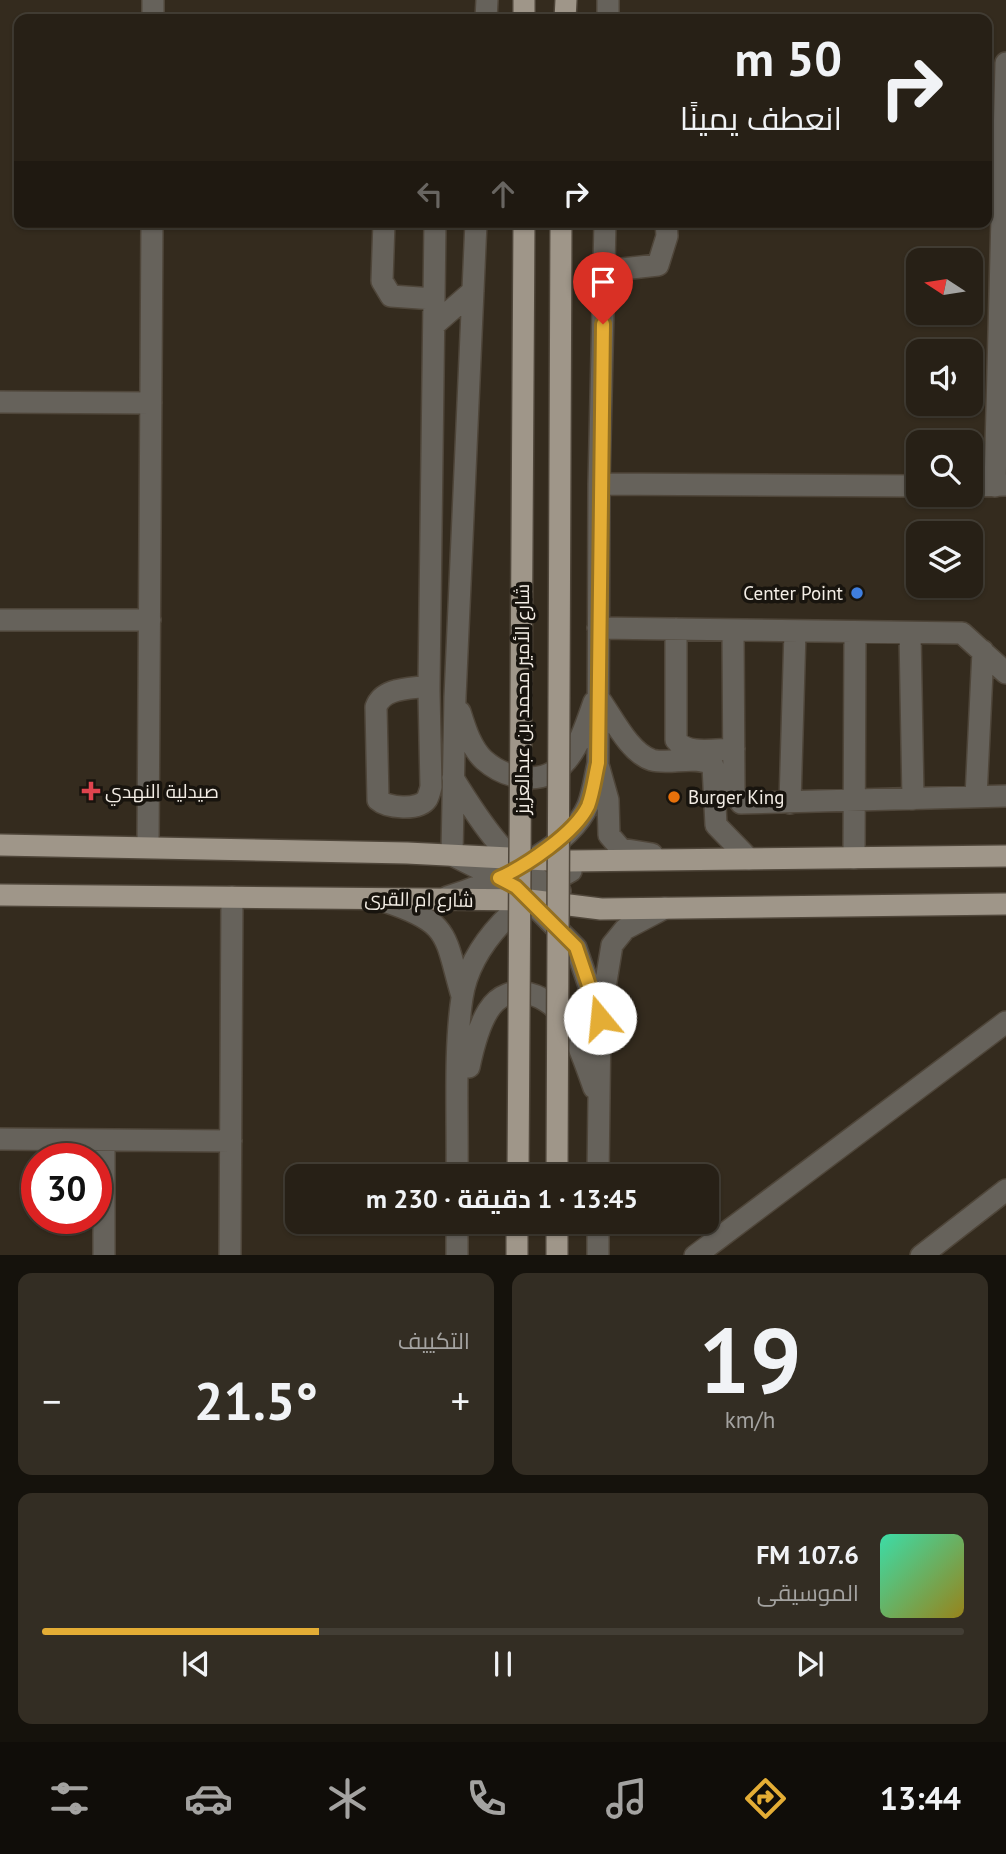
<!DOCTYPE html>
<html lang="ar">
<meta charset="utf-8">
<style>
:root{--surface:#272016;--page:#332d23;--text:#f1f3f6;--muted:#a4a3a1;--line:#433e35;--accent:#e4ad35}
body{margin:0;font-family:"PT Sans",Cairo,sans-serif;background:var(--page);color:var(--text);direction:rtl;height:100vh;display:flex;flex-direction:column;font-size:26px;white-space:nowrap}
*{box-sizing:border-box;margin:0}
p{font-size:23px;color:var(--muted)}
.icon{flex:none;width:38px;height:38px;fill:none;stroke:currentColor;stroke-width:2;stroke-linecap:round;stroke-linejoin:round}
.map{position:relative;height:1255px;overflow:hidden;direction:ltr}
.drawer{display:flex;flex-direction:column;gap:18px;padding:18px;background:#15120c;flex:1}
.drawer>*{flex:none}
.top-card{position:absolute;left:14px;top:14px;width:978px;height:214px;border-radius:14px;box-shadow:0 2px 5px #0004,0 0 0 2px var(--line);direction:rtl;background:#272016;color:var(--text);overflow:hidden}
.needle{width:46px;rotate:282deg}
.fabs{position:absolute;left:906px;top:248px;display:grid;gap:14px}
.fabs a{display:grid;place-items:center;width:77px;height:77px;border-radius:14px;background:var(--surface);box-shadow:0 2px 5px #0004,0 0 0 2px var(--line);font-size:35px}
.speed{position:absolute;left:21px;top:1143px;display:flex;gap:14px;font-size:35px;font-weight:700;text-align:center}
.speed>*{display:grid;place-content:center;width:91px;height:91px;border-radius:50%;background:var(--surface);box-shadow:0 2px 5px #0004,0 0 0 2px var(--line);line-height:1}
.speed .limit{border:10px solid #d22;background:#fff;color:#111}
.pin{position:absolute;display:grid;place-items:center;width:60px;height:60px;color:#fff;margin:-72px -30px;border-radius:50% 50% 50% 0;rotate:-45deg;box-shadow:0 0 7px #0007}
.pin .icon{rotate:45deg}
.me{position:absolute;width:77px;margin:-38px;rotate:343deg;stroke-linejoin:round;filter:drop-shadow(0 0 5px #0008)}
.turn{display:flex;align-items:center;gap:24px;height:147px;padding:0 35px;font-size:32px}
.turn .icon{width:91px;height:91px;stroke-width:2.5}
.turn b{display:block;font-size:49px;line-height:60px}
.lanes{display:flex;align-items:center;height:66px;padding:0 35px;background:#0003;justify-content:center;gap:35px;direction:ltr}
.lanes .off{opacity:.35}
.big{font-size:52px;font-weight:700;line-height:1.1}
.drawer .widget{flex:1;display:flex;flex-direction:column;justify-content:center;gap:10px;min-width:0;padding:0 24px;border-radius:14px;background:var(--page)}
.drawer .dial{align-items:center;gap:0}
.dial b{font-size:91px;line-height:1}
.song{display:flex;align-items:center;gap:21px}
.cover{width:84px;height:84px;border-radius:10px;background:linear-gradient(135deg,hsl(160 70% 55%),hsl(50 70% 35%))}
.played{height:7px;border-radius:4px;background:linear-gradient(90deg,var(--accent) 30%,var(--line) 30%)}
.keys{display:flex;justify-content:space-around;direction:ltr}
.heat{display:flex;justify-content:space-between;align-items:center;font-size:38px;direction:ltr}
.drawer .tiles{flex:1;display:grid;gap:18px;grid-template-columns:1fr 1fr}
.widget:last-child{grid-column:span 2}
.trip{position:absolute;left:285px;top:1164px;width:434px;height:70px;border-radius:14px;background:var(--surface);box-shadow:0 2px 5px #0004,0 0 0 2px var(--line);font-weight:700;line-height:70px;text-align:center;direction:rtl}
.tabs{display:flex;height:112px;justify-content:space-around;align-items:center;background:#100d09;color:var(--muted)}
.tabs .icon{width:49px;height:49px}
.tabs .current{color:var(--accent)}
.tabs b{font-size:32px;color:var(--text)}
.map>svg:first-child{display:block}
</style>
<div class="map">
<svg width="1006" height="1256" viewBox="0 0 1006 1256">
<rect width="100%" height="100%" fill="#342b1e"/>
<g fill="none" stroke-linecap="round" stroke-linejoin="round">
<g stroke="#4f463a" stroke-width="24">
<path id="minor" d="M 153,19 L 153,0
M 486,19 L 487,0
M 608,19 L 608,0
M 384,222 L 382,281 L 391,296 L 434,299
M 476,222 L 455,697 L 452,855 L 516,887 L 576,948 L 600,1018
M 604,271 L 658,265 L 667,236 L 666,222
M 434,325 L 473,291
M 0,402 L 151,403
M 599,484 L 919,486
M 971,486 L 1006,485
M 995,486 L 1006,63
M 0,620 L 150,620
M 598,628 L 962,633 L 1006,673
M 676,629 L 676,740 C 687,756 716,749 734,749
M 733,630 L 734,793 L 741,803 L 1006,796
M 910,633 L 913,799
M 429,686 C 410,689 383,687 376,707 L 378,800 C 387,808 419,811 427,799 C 429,795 430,791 431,787 L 429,692 L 429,686 L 435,222
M 598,697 C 612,716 629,753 652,760 C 670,765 699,754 713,766 L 716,825 L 749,859
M 460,712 C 465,728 471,748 484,760 C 507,780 545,787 566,761 C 580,745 587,722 594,702
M 599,768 L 608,800 L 609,835 L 621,849 L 652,854
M 453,778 C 480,822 510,869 560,891
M 976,797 L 983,651
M 790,803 L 795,631
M 148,846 L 152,222
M 854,858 L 855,632
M 447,897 C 490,884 570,849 588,805 C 593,792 595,776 598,763 L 599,484 L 605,222
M 384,901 C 452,923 444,935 462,996
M 469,1067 C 473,1048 478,1027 488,1011 C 509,977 551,995 567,1023 C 579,1043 586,1066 594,1088
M 0,1139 L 231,1141
M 104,1140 L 104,1256
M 457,1176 C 458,1121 454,1051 462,998 C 470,942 524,895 571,871
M 598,1176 L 600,1018 L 612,945 L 625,929 L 665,908
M 230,1256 L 232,897
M 457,1256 L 457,1222
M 598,1256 L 598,1222
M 695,1256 L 1006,1022
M 921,1256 L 1006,1190"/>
</g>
<g stroke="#4f463a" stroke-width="24">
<path id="major" d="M 524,0 L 524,19
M 565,19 L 566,0
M 0,845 L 407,853 L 568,861 L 1006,856
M 0,895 L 529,900 L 601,909 L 1006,904
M 517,1256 L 517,1222
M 557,1256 L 557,1222"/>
</g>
<use href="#minor" stroke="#66625b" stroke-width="21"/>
<use href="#major" stroke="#9f9689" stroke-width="21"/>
<g stroke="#4f463a" stroke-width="24" stroke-linecap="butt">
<path id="major-bridge" d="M 518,1176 L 524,222
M 557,1176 L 561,222"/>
</g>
<use href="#major-bridge" stroke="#9f9689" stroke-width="21"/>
</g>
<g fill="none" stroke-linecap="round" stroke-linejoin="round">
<g stroke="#947022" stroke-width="18">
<path id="route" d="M 600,1018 L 576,947 L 516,887 L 499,878 C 526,866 575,833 588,806 C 593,793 595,776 598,763 L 603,324"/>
</g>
<use href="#route" stroke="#e4ad35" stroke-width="12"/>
</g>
<circle fill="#3f7fe0" stroke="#18140e" stroke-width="2.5" cx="857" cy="593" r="7"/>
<path fill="#e0444e" stroke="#18140e" stroke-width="2.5" d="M87.5 780.5h7v7h7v7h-7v7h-7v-7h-7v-7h7z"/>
<circle fill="#e8710a" stroke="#18140e" stroke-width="2.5" cx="674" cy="797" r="7"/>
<g text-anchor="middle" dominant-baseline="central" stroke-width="7" stroke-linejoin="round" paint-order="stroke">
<g font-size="19" fill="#f3ede5" stroke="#18140e" text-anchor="start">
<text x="843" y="593" text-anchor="end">Center Point</text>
<text x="105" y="791">صيدلية النهدي</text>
<text x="688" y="797">Burger King</text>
</g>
<g font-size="19" fill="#f3ede5" stroke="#18140e">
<text transform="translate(522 699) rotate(-90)">شارع الأمير محمد بن عبدالعزيز</text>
<text transform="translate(419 899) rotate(1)">شارع ام القرى</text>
</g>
</g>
</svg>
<div class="fabs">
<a><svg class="needle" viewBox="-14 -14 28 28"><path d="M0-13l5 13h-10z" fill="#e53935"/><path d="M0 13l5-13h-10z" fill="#a4a3a1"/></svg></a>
<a><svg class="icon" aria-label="sound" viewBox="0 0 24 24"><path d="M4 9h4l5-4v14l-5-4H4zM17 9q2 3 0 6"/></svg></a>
<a><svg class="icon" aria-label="search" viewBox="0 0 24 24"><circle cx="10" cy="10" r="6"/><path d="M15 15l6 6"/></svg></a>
<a><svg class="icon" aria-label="layers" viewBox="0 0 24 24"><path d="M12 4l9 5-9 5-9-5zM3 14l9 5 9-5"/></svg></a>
</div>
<div class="speed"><div class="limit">30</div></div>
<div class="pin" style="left:603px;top:324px;background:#d93025"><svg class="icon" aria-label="arrive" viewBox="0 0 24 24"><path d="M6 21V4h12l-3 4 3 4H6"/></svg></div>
<svg class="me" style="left:600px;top:1018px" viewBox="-20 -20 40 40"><circle r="19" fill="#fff"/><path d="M0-13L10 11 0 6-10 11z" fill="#e4ad35"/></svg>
<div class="trip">13:45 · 1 دقيقة · 230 m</div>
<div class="top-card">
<div class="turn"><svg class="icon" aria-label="right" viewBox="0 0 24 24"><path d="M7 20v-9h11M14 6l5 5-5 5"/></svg><div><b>50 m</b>انعطف يمينًا</div></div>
<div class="lanes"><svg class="icon off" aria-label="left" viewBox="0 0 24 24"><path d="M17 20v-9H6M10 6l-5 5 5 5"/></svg><svg class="icon off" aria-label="ahead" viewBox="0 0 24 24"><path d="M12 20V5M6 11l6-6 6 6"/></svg><svg class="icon" aria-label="right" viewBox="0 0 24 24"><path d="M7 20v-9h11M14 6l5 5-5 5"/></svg></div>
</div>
</div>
<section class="drawer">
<div class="tiles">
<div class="widget dial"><b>19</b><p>km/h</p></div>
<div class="widget"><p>التكييف</p>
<div class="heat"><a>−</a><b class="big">21.5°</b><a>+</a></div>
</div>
<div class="widget">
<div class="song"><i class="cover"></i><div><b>107.6 FM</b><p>الموسيقى</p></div></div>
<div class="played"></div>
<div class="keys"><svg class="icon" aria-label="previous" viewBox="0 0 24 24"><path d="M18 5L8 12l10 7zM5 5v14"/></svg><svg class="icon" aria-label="pause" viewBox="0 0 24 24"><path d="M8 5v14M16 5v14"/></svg><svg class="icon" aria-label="next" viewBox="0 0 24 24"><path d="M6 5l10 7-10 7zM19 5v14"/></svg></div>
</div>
</div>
</section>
<nav class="tabs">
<b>13:44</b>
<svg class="icon current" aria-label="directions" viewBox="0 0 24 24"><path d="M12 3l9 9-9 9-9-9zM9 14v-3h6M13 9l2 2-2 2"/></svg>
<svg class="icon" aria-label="music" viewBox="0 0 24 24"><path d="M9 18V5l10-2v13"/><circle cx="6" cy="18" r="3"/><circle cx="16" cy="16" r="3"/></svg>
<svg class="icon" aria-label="phone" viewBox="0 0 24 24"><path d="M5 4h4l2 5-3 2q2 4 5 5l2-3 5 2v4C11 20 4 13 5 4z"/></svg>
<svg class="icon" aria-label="climate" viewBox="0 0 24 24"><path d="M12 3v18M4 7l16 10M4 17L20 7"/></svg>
<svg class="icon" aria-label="car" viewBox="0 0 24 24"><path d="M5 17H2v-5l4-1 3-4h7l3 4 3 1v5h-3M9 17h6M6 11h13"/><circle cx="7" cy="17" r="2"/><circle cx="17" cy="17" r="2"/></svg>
<svg class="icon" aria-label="filters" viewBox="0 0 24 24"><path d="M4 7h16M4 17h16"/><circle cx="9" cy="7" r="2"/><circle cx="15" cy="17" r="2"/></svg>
</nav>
